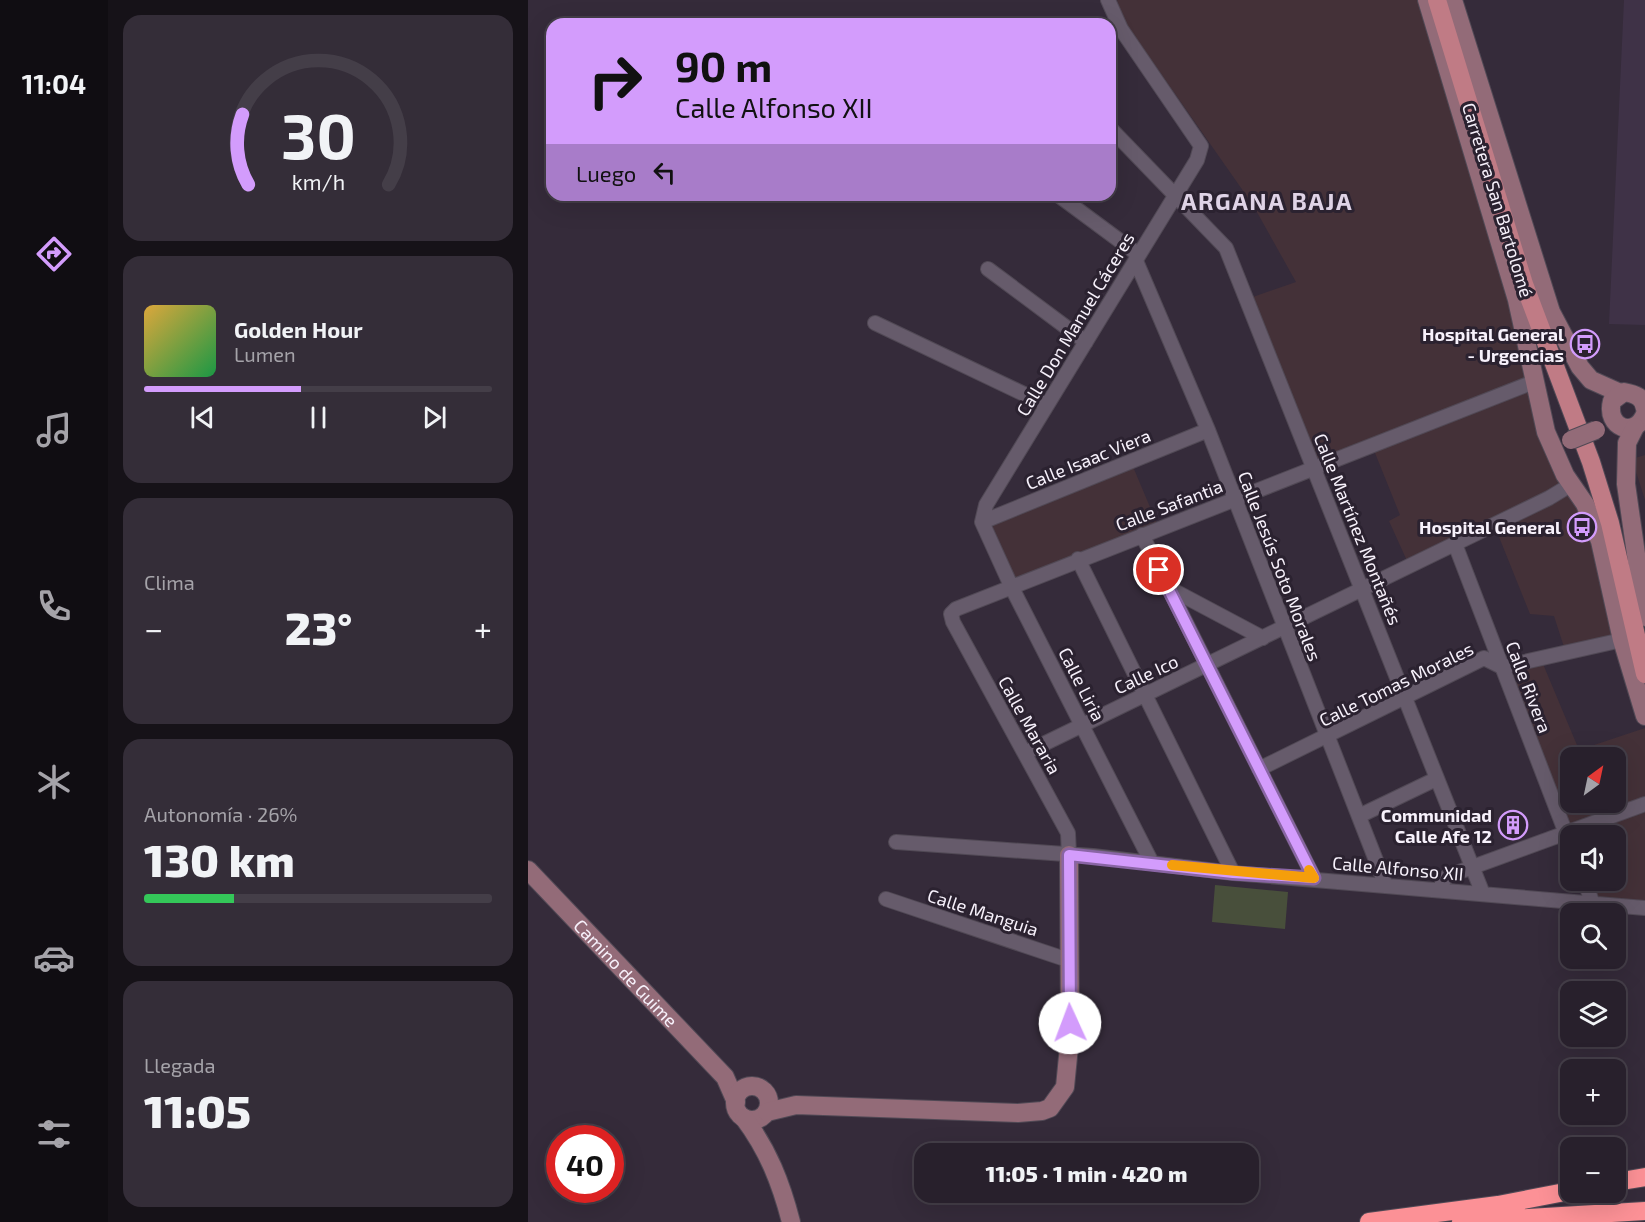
<!DOCTYPE html>
<html lang="es">
<meta charset="utf-8">
<style>
:root{--surface:#28202c;--page:#342d38;--text:#f1f3f6;--muted:#a5a3a9;--line:#443e48;--accent:#d39cfc}
body{margin:0;font-family:"Exo 2",sans-serif;background:var(--page);color:var(--text);height:100vh;display:flex;flex-direction:column;font-size:22px;white-space:nowrap}
*{box-sizing:border-box;margin:0}
p{font-size:20px;color:var(--muted)}
.icon{flex:none;width:33px;height:33px;fill:none;stroke:currentColor;stroke-width:2;stroke-linecap:round;stroke-linejoin:round}
.map{position:relative;flex:1;overflow:hidden}
.panel{display:flex;flex-direction:column;gap:15px;padding:15px;background:#161218;width:420px}
.panel>*{flex:none}
.top-card{position:absolute;left:18px;top:18px;width:570px;height:183px;border-radius:18px;box-shadow:0 6px 24px #0002,0 0 0 2px var(--line);background:#d39cfc;color:#111;overflow:hidden}
.needle{width:39px;rotate:33deg}
.controls{position:absolute;left:1032px;top:747px;display:grid;gap:12px}
.controls a{display:grid;place-items:center;width:66px;height:66px;border-radius:12px;background:var(--surface);box-shadow:0 6px 24px #0002,0 0 0 2px var(--line);font-size:30px}
.speed{position:absolute;left:18px;top:1125px;display:flex;gap:12px;font-size:30px;font-weight:700;text-align:center}
.speed>*{display:grid;place-content:center;width:78px;height:78px;border-radius:50%;background:var(--surface);box-shadow:0 6px 24px #0002,0 0 0 2px var(--line);line-height:1}
.speed .limit{border:9px solid #d22;background:#fff;color:#111}
.pin{position:absolute;display:grid;place-items:center;width:51px;height:51px;color:#fff;margin:-26px;border:3px solid #fff;border-radius:50%;box-shadow:0 2px 6px #0007}
.me{position:absolute;width:66px;margin:-33px;rotate:358deg;stroke-linejoin:round;filter:drop-shadow(0 0 4px #0008)}
.turn{display:flex;align-items:center;gap:21px;height:126px;padding:0 30px;font-size:27px}
.turn .icon{width:78px;height:78px;stroke-width:2.5}
.turn b{display:block;font-size:42px;line-height:51px}
.then{display:flex;align-items:center;height:57px;padding:0 30px;background:#0003;gap:12px;font-size:22px}
.big{font-size:45px;font-weight:800;line-height:1.1}
.panel .tile{flex:1;display:flex;flex-direction:column;justify-content:center;gap:9px;min-width:0;padding:0 21px;border-radius:18px;background:var(--page)}
.panel .dial{align-items:center;gap:0}
.dial svg{height:156px;overflow:visible;fill:none;stroke:var(--line);stroke-width:7;stroke-linecap:round;text-anchor:middle}
.dial text{fill:var(--text);stroke:none}
.song{display:flex;align-items:center;gap:18px}
.cover{width:72px;height:72px;border-radius:9px;background:linear-gradient(135deg,hsl(40 70% 55%),hsl(140 70% 35%))}
.played{height:6px;border-radius:3px;background:linear-gradient(90deg,var(--accent) 45%,var(--line) 45%)}
.keys{display:flex;justify-content:space-around;direction:ltr}
.heat{display:flex;justify-content:space-between;align-items:center;font-size:33px;direction:ltr}
.charge{height:9px;border-radius:4px;background:linear-gradient(90deg,#34c759 26%,var(--line) 0)}
.trip{position:absolute;left:386px;top:1143px;width:345px;height:60px;border-radius:18px;background:var(--surface);box-shadow:0 6px 24px #0002,0 0 0 2px var(--line);font-weight:800;line-height:60px;text-align:center}
main{display:flex;flex:1;min-height:0}
.dock{display:flex;flex-direction:column;width:108px;justify-content:space-around;align-items:center;background:#100d12;color:var(--muted)}
.dock .icon{width:42px;height:42px}
.dock .on{color:var(--accent)}
.dock b{font-size:27px;color:var(--text)}
.map>svg:first-child{display:block}
</style>
<main>
<nav class="dock">
<b>11:04</b>
<svg class="icon on" aria-label="directions" viewBox="0 0 24 24"><path d="M12 3l9 9-9 9-9-9zM9 14v-3h6M13 9l2 2-2 2"/></svg>
<svg class="icon" aria-label="music" viewBox="0 0 24 24"><path d="M9 18V5l10-2v13"/><circle cx="6" cy="18" r="3"/><circle cx="16" cy="16" r="3"/></svg>
<svg class="icon" aria-label="phone" viewBox="0 0 24 24"><path d="M5 4h4l2 5-3 2q2 4 5 5l2-3 5 2v4C11 20 4 13 5 4z"/></svg>
<svg class="icon" aria-label="climate" viewBox="0 0 24 24"><path d="M12 3v18M4 7l16 10M4 17L20 7"/></svg>
<svg class="icon" aria-label="car" viewBox="0 0 24 24"><path d="M5 17H2v-5l4-1 3-4h7l3 4 3 1v5h-3M9 17h6M6 11h13"/><circle cx="7" cy="17" r="2"/><circle cx="17" cy="17" r="2"/></svg>
<svg class="icon" aria-label="filters" viewBox="0 0 24 24"><path d="M4 7h16M4 17h16"/><circle cx="9" cy="7" r="2"/><circle cx="15" cy="17" r="2"/></svg>
</nav>
<section class="panel">
<div class="tile dial"><svg viewBox="0 0 100 80">
<path d="M14 69A42 42 0 1 1 86 69"/>
<path d="M14 69A42 42 0 0 1 11 33" stroke="#d39cfc"/>
<text x="50" y="56" font-size="32" font-weight="700">30</text>
<text x="50" y="72" font-size="11">km/h</text>
</svg></div>
<div class="tile">
<div class="song"><i class="cover"></i><div><b>Golden Hour</b><p>Lumen</p></div></div>
<div class="played"></div>
<div class="keys"><svg class="icon" aria-label="previous" viewBox="0 0 24 24"><path d="M18 5L8 12l10 7zM5 5v14"/></svg><svg class="icon" aria-label="pause" viewBox="0 0 24 24"><path d="M8 5v14M16 5v14"/></svg><svg class="icon" aria-label="next" viewBox="0 0 24 24"><path d="M6 5l10 7-10 7zM19 5v14"/></svg></div>
</div>
<div class="tile"><p>Clima</p>
<div class="heat"><a>−</a><b class="big">23°</b><a>+</a></div>
</div>
<div class="tile"><p>Autonomía · 26%</p><b class="big">130 km</b><div class="charge"></div></div>
<div class="tile"><p>Llegada</p><b class="big">11:05</b></div>
</section>
<div class="map">
<svg width="1117" height="1222" viewBox="0 0 1117 1222">
<rect width="100%" height="100%" fill="#352b3a"/>
<path fill="#443138" fill-rule="evenodd" d="M 589,0 L 895,0 L 1002,372 L 1053,504 L 1091,638 L 1037,650 L 1026,616 L 1002,614 L 965,522 L 880,563 L 861,521 L 872,515 L 843,443 L 788,465 L 722,298 L 768,282 L 725,205 L 596,21 Z
M 1117,455 L 1117,500 L 1104,459 Z
M 603,462 L 630,526 L 486,584 L 457,523 Z
M 1015,664 L 1051,750 L 1117,728 L 1117,905 L 1067,899 L 1060,881 L 1088,880 L 1088,836 L 1042,836 L 978,669 ZM 1042,758 L 1088,758 L 1088,802 L 1042,802 Z"/>
<path fill="#3f3247" d="M 1096,0 L 1117,0 L 1117,325 L 1081,324 Z"/>
<path fill="#484f3b" d="M 687,885 L 760,892 L 757,929 L 684,922 Z"/>
<g fill="none" stroke-linecap="round" stroke-linejoin="round">
<g stroke="#514955" stroke-width="16">
<path id="street" d="M 582,128 L 698,248 L 955,894
M 530,195 L 611,255
M 608,261 L 680,430 L 858,886
M 460,269 L 558,342
M 347,323 L 519,405
M 454,522 L 458,505 L 669,160 L 673,146 L 593,29 L 580,0
M 454,522 L 484,588 L 624,863
M 454,522 L 680,430
M 614,535 L 786,878
M 927,544 L 1042,844
M 550,559 L 705,873
M 639,587 L 735,638
M 497,753 L 1021,498 L 1044,484
M 731,769 L 956,658 L 974,667 L 1094,640
M 831,816 L 908,779
M 368,842 L 565,856 L 705,873 L 1117,908
M 541,855 L 540,833 L 425,622 L 423,614 L 428,609 L 1008,381
M 1056,880 L 1065,904
M 915,890 L 914,882 L 920,876 L 1117,804
M 358,899 L 540,960"/>
</g>
<g stroke="#514955" stroke-width="20">
<g id="secondary">
<path d="M 899,0 L 989,300 L 1018,432 L 1037,475 L 1057,504 L 1072,541 L 1094,640 L 1117,716"/>
<path d="M 925,0 L 1023,312 L 1052,367 L 1063,380 L 1092,393"/>
<path d="M 1117,409 C 1116,397 1107,394 1096,392 L 1084,401 C 1077,428 1107,439 1117,414"/>
<path d="M 1107,427 L 1099,443 L 1098,484 L 1117,617"/>
<path id="s1" d="M 0,870 L 197,1077 L 208,1102"/>
<circle cx="224" cy="1103" r="17"/>
<path d="M 239,1112 L 268,1105 L 490,1113 L 514,1111 L 522,1108 L 537,1087 L 542,1036 L 541,855"/>
<path d="M 216,1118 C 240,1150 253,1183 263,1222"/>
</g>
</g>
<g stroke="#514955" stroke-width="20">
<path id="primary" d="M 909,0 L 996,284 L 1063,462 L 1082,523 L 1117,674"/>
</g>
<g stroke="#514955" stroke-width="20">
<path id="highway" d="M 1088,1182 L 1117,1177
M 841,1222 L 970,1205 L 1042,1191
M 933,1222 L 1117,1211"/>
</g>
<use href="#street" stroke="#665b6b" stroke-width="14"/>
<use href="#secondary" stroke="#936b78" stroke-width="18"/>
<use href="#primary" stroke="#c07b85" stroke-width="18"/>
<use href="#highway" stroke="#fc9196" stroke-width="18"/>
<g stroke="#514955" stroke-width="20" stroke-linecap="butt">
<path id="secondary-bridge" d="M 1043,440 L 1068,430"/>
</g>
<use href="#secondary-bridge" stroke="#936b78" stroke-width="18"/>
</g>
<g fill="none" stroke-linecap="round" stroke-linejoin="round">
<g stroke="#8965a4" stroke-width="15">
<path id="route" d="M 542,1023 L 541,855 L 705,873 L 786,878 L 631,570"/>
</g>
<use href="#route" stroke="#d39cfc" stroke-width="10"/>
<path stroke="#f59e0b" stroke-width="10" d="M 644,865 L 786,878 L 781,870"/>
</g>
<defs>
<g id="bus-ring" transform="scale(1.5)"><circle r="9.5" fill="#2b2230" stroke="#d39cfc" stroke-width="1.5"/><path d="M-5-6H5V4H4V6H2V4H-2V6H-4V4H-5ZM-3.5-4V0h7V-4ZM-3.5 1.2v1.5H-2V1.2ZM2 1.2v1.5H3.5V1.2Z" fill="#d39cfc"/></g>
<g id="building-ring" transform="scale(1.5)"><circle r="9.5" fill="#2b2230" stroke="#d39cfc" stroke-width="1.5"/><path d="M-4-6H4V6H1V3H-1V6H-4ZM-2.5-4.3h1.7v1.8h-1.7ZM.8-4.3h1.7v1.8H.8ZM-2.5-1h1.7V.8h-1.7ZM.8-1h1.7V.8H.8Z" fill="#d39cfc"/></g>
</defs>
<g fill-rule="evenodd">
<use href="#bus-ring" x="1057" y="344"/>
<use href="#bus-ring" x="1054" y="527"/>
<use href="#building-ring" x="985" y="825"/>
</g>
<g text-anchor="middle" dominant-baseline="central" stroke-width="6" stroke-linejoin="round" paint-order="stroke">
<g font-size="18" fill="#f7f1fb" stroke="#2b2230">
<text transform="translate(970 200) rotate(73)">Carretera San Bartolomé</text>
<text transform="translate(547 324) rotate(-59)">Calle Don Manuel Cáceres</text>
<text transform="translate(560 459) rotate(-22)">Calle Isaac Viera</text>
<text transform="translate(641 505) rotate(-21)">Calle Safantia</text>
<text transform="translate(830 529) rotate(68)">Calle Martínez Montañés</text>
<text transform="translate(752 566) rotate(69)">Calle Jesús Soto Morales</text>
<text transform="translate(618 674) rotate(-25)">Calle Ico</text>
<text transform="translate(554 684) rotate(63)">Calle Liria</text>
<text transform="translate(868 684) rotate(-26)">Calle Tomas Morales</text>
<text transform="translate(1001 687) rotate(69)">Calle Rivera</text>
<text transform="translate(502 725) rotate(61)">Calle Mararia</text>
<text transform="translate(870 868) rotate(5)">Calle Alfonso XII</text>
<text transform="translate(455 912) rotate(18)">Calle Manguia</text>
<text stroke="none"><textPath href="#s1" startOffset="142">Camino de Guime</textPath></text>
</g>
<g font-size="18" font-weight="bold" fill="#f7f1fb" stroke="#2b2230" text-anchor="end">
<text x="1036" y="334">Hospital General<tspan x="1036" dy="21">- Urgencias</tspan></text>
<text x="1033" y="527">Hospital General</text>
<text x="964" y="815">Communidad<tspan x="964" dy="21">Calle Afe 12</tspan></text>
</g>
<g font-size="24" font-weight="bold" letter-spacing="1.5" fill="#dfd3e6" stroke="#2b2230">
<text x="739" y="200">ARGANA BAJA</text>
</g>
</g>
</svg>
<div class="controls">
<a><svg class="needle" viewBox="-14 -14 28 28"><path d="M0-13l5 13h-10z" fill="#e53935"/><path d="M0 13l5-13h-10z" fill="#a5a3a9"/></svg></a>
<a><svg class="icon" aria-label="sound" viewBox="0 0 24 24"><path d="M4 9h4l5-4v14l-5-4H4zM17 9q2 3 0 6"/></svg></a>
<a><svg class="icon" aria-label="search" viewBox="0 0 24 24"><circle cx="10" cy="10" r="6"/><path d="M15 15l6 6"/></svg></a>
<a><svg class="icon" aria-label="layers" viewBox="0 0 24 24"><path d="M12 4l9 5-9 5-9-5zM3 14l9 5 9-5"/></svg></a>
<a>+</a>
<a>−</a>
</div>
<div class="speed"><div class="limit">40</div></div>
<div class="pin" style="left:631px;top:570px;background:#d93025"><svg class="icon" aria-label="arrive" viewBox="0 0 24 24"><path d="M6 21V4h12l-3 4 3 4H6"/></svg></div>
<svg class="me" style="left:542px;top:1023px" viewBox="-20 -20 40 40"><circle r="19" fill="#fff"/><path d="M0-13L10 11 0 6-10 11z" fill="#d39cfc"/></svg>
<div class="trip">11:05 · 1 min · 420 m</div>
<div class="top-card">
<div class="turn"><svg class="icon" aria-label="right" viewBox="0 0 24 24"><path d="M7 20v-9h11M14 6l5 5-5 5"/></svg><div><b>90 m</b>Calle Alfonso XII</div></div>
<div class="then">Luego<svg class="icon" aria-label="left" viewBox="0 0 24 24"><path d="M17 20v-9H6M10 6l-5 5 5 5"/></svg></div>
</div>
</div>
</main>
